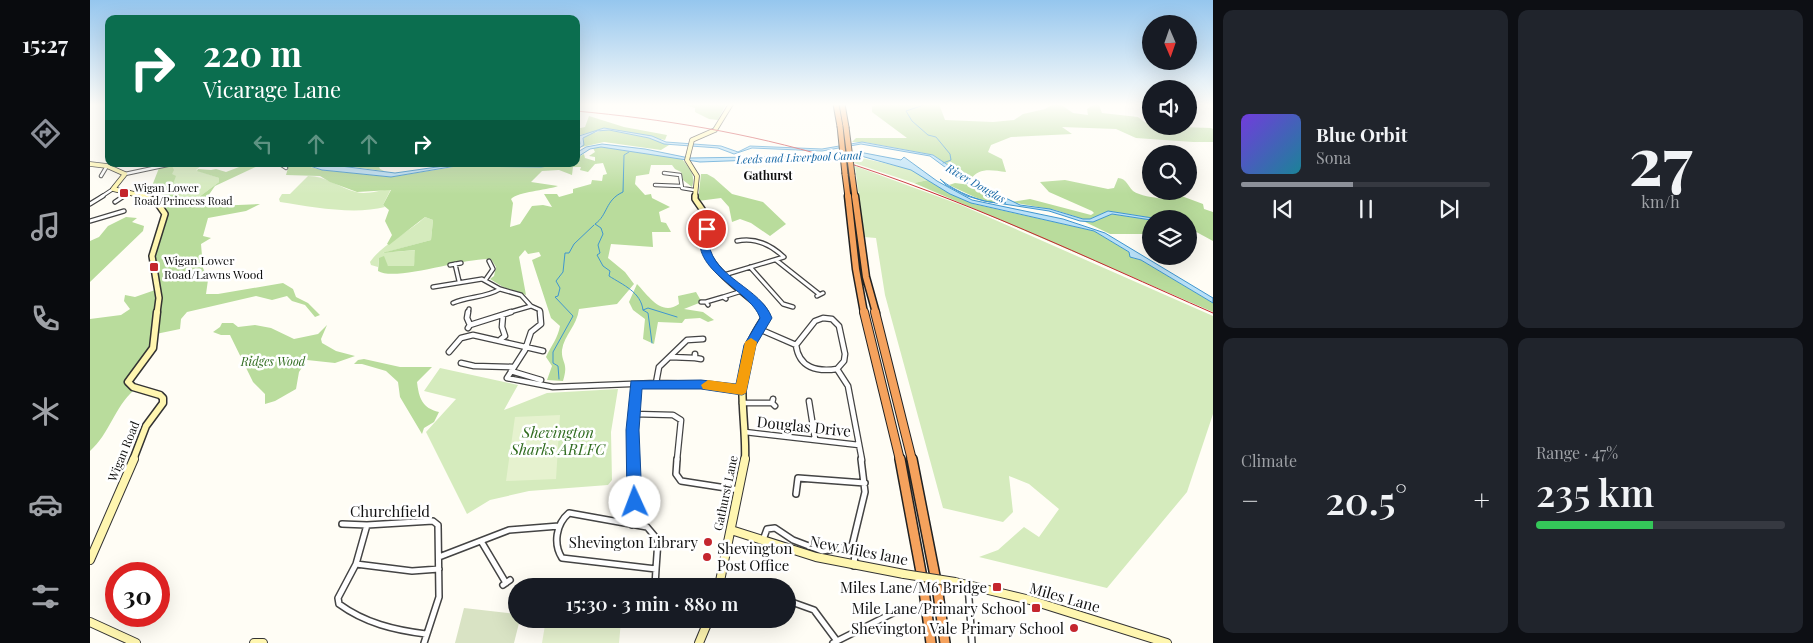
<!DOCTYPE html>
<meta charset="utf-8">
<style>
:root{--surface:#171b24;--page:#20242c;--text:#f1f3f6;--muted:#9ea1a6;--line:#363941;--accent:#8c9099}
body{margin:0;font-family:"Playfair Display",serif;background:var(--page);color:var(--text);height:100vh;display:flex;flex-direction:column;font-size:19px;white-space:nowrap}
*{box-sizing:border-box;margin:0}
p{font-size:16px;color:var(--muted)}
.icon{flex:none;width:28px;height:28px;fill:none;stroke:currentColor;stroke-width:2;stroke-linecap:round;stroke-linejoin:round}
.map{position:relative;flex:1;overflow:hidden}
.details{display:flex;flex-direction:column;gap:10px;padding:10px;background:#0d0f14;width:600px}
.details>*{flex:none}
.hud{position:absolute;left:15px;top:15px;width:475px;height:152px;border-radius:10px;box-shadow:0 5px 20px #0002;background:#0b6e4f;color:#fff;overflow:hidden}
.needle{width:32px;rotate:178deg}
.tools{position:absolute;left:1052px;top:15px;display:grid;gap:10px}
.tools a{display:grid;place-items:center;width:55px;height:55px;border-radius:50%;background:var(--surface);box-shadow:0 5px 20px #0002;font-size:25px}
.speed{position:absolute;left:15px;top:562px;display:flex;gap:10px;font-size:25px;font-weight:700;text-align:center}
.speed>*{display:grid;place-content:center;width:65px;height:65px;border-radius:50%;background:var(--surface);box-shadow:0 5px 20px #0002;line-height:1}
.speed .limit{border:8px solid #d22;background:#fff;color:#111}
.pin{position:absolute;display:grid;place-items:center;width:42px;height:42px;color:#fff;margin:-21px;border:2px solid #fff;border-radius:50%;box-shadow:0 1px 5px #0007}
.me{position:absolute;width:55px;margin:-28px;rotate:358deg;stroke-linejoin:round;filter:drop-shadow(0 0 4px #0008)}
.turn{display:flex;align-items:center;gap:18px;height:105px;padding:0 15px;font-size:22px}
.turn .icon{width:65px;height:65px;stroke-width:2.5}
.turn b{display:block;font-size:35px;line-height:42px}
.lanes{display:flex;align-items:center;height:48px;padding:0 15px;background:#0003;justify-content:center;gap:25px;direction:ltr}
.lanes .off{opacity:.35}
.big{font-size:38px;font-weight:600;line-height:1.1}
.details .card{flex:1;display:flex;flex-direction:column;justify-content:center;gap:8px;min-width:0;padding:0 18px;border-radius:10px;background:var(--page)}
.details .dial{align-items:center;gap:0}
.dial b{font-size:65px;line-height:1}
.song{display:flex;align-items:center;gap:15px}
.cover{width:60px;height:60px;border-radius:8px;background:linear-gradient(135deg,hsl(260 70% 55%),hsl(190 70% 35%))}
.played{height:5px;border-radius:2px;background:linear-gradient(90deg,var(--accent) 45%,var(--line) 45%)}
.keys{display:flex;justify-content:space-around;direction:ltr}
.heat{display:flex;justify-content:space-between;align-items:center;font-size:28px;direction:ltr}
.charge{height:8px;border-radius:4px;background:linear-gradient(90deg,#34c759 47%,var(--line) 0)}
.details .tiles{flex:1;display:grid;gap:10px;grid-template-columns:repeat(2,1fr)}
.trip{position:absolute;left:418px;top:578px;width:288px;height:50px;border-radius:25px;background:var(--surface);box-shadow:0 5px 20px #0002;font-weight:600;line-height:50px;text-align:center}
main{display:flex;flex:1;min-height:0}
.tabs{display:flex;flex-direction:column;width:90px;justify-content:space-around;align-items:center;background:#090b0e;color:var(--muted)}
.tabs .icon{width:35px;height:35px}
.tabs .on{color:var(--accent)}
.tabs b{font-size:22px;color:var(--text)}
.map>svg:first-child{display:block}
</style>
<main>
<nav class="tabs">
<b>15:27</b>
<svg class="icon on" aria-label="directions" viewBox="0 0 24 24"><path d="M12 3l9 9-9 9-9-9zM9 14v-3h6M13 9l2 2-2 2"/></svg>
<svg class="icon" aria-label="music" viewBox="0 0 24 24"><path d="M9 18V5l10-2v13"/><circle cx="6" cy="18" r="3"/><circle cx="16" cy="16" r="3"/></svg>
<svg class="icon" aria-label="phone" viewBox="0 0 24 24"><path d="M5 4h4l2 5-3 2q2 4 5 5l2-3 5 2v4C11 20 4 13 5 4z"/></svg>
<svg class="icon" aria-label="climate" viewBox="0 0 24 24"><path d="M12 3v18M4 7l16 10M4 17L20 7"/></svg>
<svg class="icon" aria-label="car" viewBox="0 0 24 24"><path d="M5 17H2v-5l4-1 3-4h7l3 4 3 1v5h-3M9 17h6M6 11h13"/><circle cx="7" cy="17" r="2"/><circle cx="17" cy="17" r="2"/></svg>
<svg class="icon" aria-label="filters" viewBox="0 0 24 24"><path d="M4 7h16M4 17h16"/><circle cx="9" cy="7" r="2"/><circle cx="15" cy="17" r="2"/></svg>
</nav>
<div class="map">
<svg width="1123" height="643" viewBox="0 0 1123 643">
<rect width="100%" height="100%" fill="#fffdf5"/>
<path fill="#d5ebbd" d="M 763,156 L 820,169 L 838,180 L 824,183 L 764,163 Z
M 81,164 L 113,164 L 106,170 L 129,178 L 129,182 L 109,197 L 84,206 L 83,202 L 87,195 L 83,184 Z
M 765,166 L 871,205 L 1123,316 L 1123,414 L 1097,492 L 1017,588 L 889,557 L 908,550 L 934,527 L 949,537 L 969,509 L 939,484 L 919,476 L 923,512 L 913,522 L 853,508 L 795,295 L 786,238 L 774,237 Z
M 218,176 C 236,176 248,187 266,192 C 276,195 291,190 301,189 L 293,205 L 295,207 C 264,215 222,207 190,202 L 189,199 L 192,194 L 200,194 Z
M 335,217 L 343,220 L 341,240 L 293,253 L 326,250 L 324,266 L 298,266 L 289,258 L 288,267 L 281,265 L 280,262 C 291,245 318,233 335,217 Z
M 350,368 L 428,385 L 414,410 L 457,393 L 528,389 L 521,432 L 522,480 L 518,485 L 439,491 L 400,500 L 377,514 L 336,432 L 366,399 L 334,391 Z"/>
<path fill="#b9dc9c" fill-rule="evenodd" d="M 592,104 L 636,104 L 628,120 L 619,119 L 605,112 L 605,108 Z
M 788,104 L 849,104 L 855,120 L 903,122 L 924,120 L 933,114 L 955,109 L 964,104 L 970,104 L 983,113 L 998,115 L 997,109 L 1005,104 L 1009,105 L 1012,113 L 1048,117 L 1056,123 L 1061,123 L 1061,126 L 1121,128 L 1123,129 L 1123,142 L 1103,142 L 1046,138 L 1026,129 L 972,127 L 982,134 L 921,137 L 901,145 L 898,152 L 912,159 L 916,172 C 901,170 889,167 880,180 L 843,155 L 774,142 L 762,142 L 766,138 L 817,138 L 782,112 L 782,107 Z
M 499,116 L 534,127 L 577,135 L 575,140 L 516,128 L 490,135 L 486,134 L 486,129 L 495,127 Z
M 517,129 L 560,138 L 579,145 L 571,150 L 514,142 L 492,147 L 494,136 Z
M 511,147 L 592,159 C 600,169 606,175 602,187 L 593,180 L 591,172 L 585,169 L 582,165 L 561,165 L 559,174 L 546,176 L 545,184 L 555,195 L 561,194 L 562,198 L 580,207 L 569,212 L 571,222 L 576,223 L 581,232 L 562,232 L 563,247 L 521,244 L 518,258 L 535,272 L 544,284 L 527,304 L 489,309 C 487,326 474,335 472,350 C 471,363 479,362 473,381 L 457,380 L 462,366 L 456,357 C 461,346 468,338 470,326 L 461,318 L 442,260 L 451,256 L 449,252 L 438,254 L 435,250 L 429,257 L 436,295 L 413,287 L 400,279 L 404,276 L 406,267 L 401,259 C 375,257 306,282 288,271 L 289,258 L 294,256 L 298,266 L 324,266 L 325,250 L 292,253 L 341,240 L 343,220 L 335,217 L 299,245 L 297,244 L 302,235 L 295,221 L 299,210 L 293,205 L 301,190 L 267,192 L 240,182 L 230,176 L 196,175 L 198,168 L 193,164 L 209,164 L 232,170 L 301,177 L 369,166 L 451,167 L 486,164 L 486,158 L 494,154 L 495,158 L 505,161 L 505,157 L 499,156 L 505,152 L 503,148 ZM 513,163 L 517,174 L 513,175 L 512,181 L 502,180 L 501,184 L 483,189 L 483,193 L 469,197 L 467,194 L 454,194 L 462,207 L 453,205 L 442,206 L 430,224 L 420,227 L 423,203 L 421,199 C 430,191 454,191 468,186 L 441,182 L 452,171 L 469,170 L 482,175 L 483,167 L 491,167 L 490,170 L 498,172 L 505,164 Z
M 81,164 L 84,170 L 82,174 L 86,176 L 83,184 L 88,192 L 83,202 L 84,206 L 109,197 L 129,182 L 129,178 L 107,171 L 108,169 L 121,170 L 126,169 L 136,172 L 157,164 L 172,164 L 125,186 L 113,203 L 124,206 L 170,204 L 156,211 L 118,218 L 113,236 L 121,238 L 111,244 L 113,268 L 118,280 L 116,294 L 128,294 L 193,283 L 203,289 L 206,297 L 218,303 L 230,315 L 225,317 L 215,305 L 202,301 L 197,296 L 182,300 L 166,296 L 97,312 L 91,319 L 90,329 L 61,335 L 61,348 L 34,383 L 38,388 L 44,390 C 24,408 20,433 0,451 L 0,319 L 31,315 L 40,309 L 34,301 L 35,295 L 45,297 L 68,289 L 63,260 L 76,212 L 67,201 L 72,195 L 70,190 L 62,186 L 69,168 Z
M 239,164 L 288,164 L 290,169 L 294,171 Z
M 611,174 L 617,174 L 624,178 L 642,194 L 673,202 L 696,224 L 680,236 L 661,223 L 650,219 L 642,222 L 639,207 L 631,198 L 608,201 Z
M 1028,178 C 1037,179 1037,185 1043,191 C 1050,196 1063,197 1072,199 L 1078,191 L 1113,204 L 1114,209 L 1123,212 L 1123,241 L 1099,228 L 1099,219 L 1069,219 L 1018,211 L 1000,219 L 993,219 L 965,210 L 921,202 L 940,199 L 1001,215 L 1004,213 L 1002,211 L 959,192 L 950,182 L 975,180 L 1018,189 L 1024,188 Z
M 838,180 L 860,194 L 884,204 L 1004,231 L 1039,252 L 1043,258 L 1051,260 L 1123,303 L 1123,312 L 824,183 Z
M 865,183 L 888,186 L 916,203 C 896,205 877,193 859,185 Z
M 1022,214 L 1061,220 L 1061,234 L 1020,234 L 993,221 L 1002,222 Z
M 36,217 L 47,218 L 42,222 L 54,226 L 53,231 L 0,282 L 0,241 L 9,237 L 18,226 Z
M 547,284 C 558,295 571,317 589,304 L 588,296 L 606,292 L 610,299 L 614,301 L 594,309 L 613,312 L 624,320 L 618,322 L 610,318 L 595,319 L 592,323 L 568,322 L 564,344 L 553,339 L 555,319 L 543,310 L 539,302 Z
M 132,323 L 143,323 L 148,327 L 165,325 L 181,328 L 204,339 L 228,334 L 237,325 L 231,339 L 232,343 L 246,351 L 265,356 L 245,363 L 217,360 L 209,372 L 206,389 L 185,401 L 175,404 L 175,394 L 163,382 L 140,335 L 131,335 L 123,332 L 130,327 Z
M 274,359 L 310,367 L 342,367 L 327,382 C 329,398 332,408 349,412 L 344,422 L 334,428 L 332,434 L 310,397 L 308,382 L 296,371 L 272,364 L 264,364 L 268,360 Z"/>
<path fill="#d9e3c4" d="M 374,608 L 426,614 L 426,619 L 430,619 L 424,643 L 365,643 Z"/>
<path fill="#e6f2cf" d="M 470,415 L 466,479 L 416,481 L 425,417 Z
M 456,619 L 531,621 L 529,643 L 452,643 Z"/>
<path fill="#b9e0f7" stroke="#3f96cf" d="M 514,128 L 562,136 L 576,142 L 631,146 L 648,152 L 660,146 L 732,149 L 772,142 L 843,155 L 883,182 L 930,205 L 960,209 L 993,219 L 1000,219 L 1018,211 L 1069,219 L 1061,220 L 1022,214 L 1003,222 L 990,221 L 959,211 L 894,201 L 877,196 L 856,185 L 850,179 C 864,191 895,205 916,203 L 875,182 L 840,156 L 771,144 L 732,151 L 662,148 L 644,154 L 628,148 L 574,144 L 559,138 L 519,130 L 507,131 L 493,138 L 494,145 L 486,150 L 490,144 L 489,136 Z
M 512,144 L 555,149 L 599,158 L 728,156 L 769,152 L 811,160 L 814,157 L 847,181 L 882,200 L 973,219 L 1015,233 L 1123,298 L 1123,303 L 1051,260 L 1040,257 L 1039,252 L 1004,231 L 881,203 L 860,194 L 821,170 L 771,156 L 610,162 L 511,147 L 500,149 L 486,158 L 486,153 L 496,147 Z
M 214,164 L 235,164 L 305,173 L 368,164 L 473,164 L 451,167 L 366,166 L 301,177 L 232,170 Z"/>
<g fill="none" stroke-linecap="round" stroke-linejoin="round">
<path stroke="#3f96cf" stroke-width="1" d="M 831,104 L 831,106 L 816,111 L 822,121 L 838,135 L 846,137 L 860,154 L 861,160 L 853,163
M 539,152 L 534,155 L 533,192 C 515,200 518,215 505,224 L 511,228 L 513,234 L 508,245 L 510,253 L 507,255 L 513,266 L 520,271 L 519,276 C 533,285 551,292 553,310
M 562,343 L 558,313 L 553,310 L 558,308 L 587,317
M 469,379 L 468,366 L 463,363 L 463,352 L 483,316 L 465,297 L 468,296 L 470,288 L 466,281 L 473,272 L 475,253 L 479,253 L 484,244 L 504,225"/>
<g stroke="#444" stroke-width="4.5">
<path id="street-far3" d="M 190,164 L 196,168
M 574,173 L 590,175 L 592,188 L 604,190
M 35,174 L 82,164
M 11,176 L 17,166
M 565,185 L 591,186
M 11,197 L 23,189
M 32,197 L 39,192"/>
</g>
<g stroke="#444" stroke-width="5.5">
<path id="street-far2" d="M 25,202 L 34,196
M 0,204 L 13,196
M 0,221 L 34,211
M 647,241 C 665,237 681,245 694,257
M 686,260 L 729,294
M 365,264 L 369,281
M 360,265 L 371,263
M 660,267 L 693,304 L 703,307
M 634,275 L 694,257
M 396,279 L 403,269 L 399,261
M 343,287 L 392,279 L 410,289 L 431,295 L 441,306 L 450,310 L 450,313
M 727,296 L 733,293
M 633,297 L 652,291
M 611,302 L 616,302 L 618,305
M 616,302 L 633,297 L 636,299
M 363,303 C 379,296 395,298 410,289
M 378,313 L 379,309
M 417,313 L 441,306"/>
</g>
<g stroke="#444" stroke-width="7">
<path id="street-far1" d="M 450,312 L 451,324 L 441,332 L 435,350 L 417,378 L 463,387 L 566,383 L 611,384 L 652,390
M 733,318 L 742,319 L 749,326 L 755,354 L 754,361 L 747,369 C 727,372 709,368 706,345 L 725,321 Z
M 380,325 L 421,312
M 378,328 L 380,325 L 377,318 L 378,312
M 669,329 L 706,345
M 411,339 L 415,336 L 412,327 L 413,315
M 359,352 L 371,338 L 383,335 L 453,351
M 605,354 L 605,358 L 611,359
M 580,357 L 605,358
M 371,363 L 384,366 L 423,367
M 747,369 L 758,386 L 772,460
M 421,371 L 451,380
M 566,383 L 569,367 L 597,340 L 613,339
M 683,399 L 682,403 L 685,406
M 719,401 L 725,439
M 652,403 L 682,403
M 544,414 L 583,415 L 591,420 L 587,460
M 655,432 L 769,445
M 543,460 L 545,384"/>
</g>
<g stroke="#444" stroke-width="8">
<path id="street" d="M 587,459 L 586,474 L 591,481 L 649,490
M 706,494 L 708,478 L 775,483
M 479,513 L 557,527 L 568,540 L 566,569 L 472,558 C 463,544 466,524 479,513 Z
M 252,524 L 277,525 L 343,521 L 348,525 L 349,597 L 334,643
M 542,525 L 544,514 L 543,459
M 673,540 L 677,529 L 685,528 L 703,540 L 732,551 L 762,546 L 775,492 L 771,459
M 391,541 L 416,583
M 762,546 L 765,552 L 764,566
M 349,557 L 419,530 L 469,526
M 266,564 L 277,525
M 630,582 L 646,586
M 878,584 L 882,643
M 413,585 L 420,580
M 565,586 L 566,569
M 696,600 L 724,610 L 747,641
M 593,619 L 617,626
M 336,634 C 304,630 275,623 249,604 L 248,598 L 266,564 L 322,571 L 349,569
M 743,643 L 807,611"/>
</g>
<g stroke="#333" stroke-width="5.5">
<path id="secondary-far3" d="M 0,164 L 17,166 L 35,174 L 23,189 L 57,197
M 605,197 L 607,176 L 597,160 L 602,140 L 625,130 L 641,104"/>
</g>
<g stroke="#333" stroke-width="8">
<path id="secondary-far2" d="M 53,196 L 66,201 L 75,214 L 62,256 L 69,298 L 67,313
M 605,196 L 605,199 C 610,207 619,216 618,227 C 617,237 612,243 617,253 C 625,273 656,294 672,308 L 675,313"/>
</g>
<g stroke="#333" stroke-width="9">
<path id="secondary-far1" d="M 43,460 L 56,426 L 73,403 L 73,398 L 70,395 L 43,387 L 38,382 L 63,348 L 67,312
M 655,460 C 657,421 644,377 662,340 C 666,331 671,324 676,316 L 674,312"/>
</g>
<g stroke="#333" stroke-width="10">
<path id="secondary" d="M 641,530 L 726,557 L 814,574
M 0,560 L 44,459
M 865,582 L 940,600 L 1077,643
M 629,586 L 655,459
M 0,622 L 46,643
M 164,643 L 173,643
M 609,643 L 619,619"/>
</g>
<g stroke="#222" stroke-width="7">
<path id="highway-far3" d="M 746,104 L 750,126
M 752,104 L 756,127
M 755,174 L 758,197
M 762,175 L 765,197"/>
</g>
<g stroke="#222" stroke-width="9">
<path id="highway-far2" d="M 758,196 L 766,269 L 774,313
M 765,196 L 776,277 L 786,313"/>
</g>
<g stroke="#222" stroke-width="10">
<path id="highway-far1" d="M 774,312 L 810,460
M 785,312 L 822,460"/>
</g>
<g stroke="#222" stroke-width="12">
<path id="highway" d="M 810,459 L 833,583 L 841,643
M 822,459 L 847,586 L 855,643"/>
</g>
<use href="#street-far3" stroke="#fff" stroke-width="2.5"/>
<use href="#street-far2" stroke="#fff" stroke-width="3"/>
<use href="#street-far1" stroke="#fff" stroke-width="4.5"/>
<use href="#street" stroke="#fff" stroke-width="5"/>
<use href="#secondary-far3" stroke="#fff6b0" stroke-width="4"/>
<use href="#secondary-far2" stroke="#fff6b0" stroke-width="5"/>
<use href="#secondary-far1" stroke="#fff6b0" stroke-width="6"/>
<use href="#secondary" stroke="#fff6b0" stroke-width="8"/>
<use href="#highway-far3" stroke="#f5a25d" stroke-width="5"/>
<use href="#highway-far2" stroke="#f5a25d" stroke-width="6"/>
<use href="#highway-far1" stroke="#f5a25d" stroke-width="8"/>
<use href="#highway" stroke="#f5a25d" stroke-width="9"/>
<path stroke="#c4262e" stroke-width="1" d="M 486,111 C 573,119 658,133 742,158 C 873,198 997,258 1123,313"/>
<g stroke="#333" stroke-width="10" stroke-linecap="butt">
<path id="secondary-bridge" d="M 814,574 L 865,582"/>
</g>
<g stroke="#222" stroke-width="7" stroke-linecap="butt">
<path id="highway-bridge" d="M 750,126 L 755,174
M 756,127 L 762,175"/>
</g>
<use href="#secondary-bridge" stroke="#fff6b0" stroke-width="8"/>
<use href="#highway-bridge" stroke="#f5a25d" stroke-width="5"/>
</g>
<linearGradient id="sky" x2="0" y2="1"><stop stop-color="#95c6ee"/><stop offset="0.54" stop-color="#fffefa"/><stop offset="1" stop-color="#fffefa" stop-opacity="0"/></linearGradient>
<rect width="1123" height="194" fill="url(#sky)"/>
<path fill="#1a73e8" stroke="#114b97" d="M 614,227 L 622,229 C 621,233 619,240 619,244 C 624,278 671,288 682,318 L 666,345 L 656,393 L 652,395 L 611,389 L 552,389 L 549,430 L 552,502 L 550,507 L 545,509 L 539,507 L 537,502 L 536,430 L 541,381 L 611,380 L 646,384 L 654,345 L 670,318 C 660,288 593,269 614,227 Z"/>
<path fill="#f59e0b" d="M 661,338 L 667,342 L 656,393 L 652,395 L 613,389 L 611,385 L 618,380 L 646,384 L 655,342 Z"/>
<g fill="#c4262e" stroke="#fff" stroke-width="2">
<rect x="29" y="188" width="10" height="10" rx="2.5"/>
<rect x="59" y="262" width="10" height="10" rx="2.5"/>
<circle cx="618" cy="542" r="5"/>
<circle cx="617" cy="557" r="5"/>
<rect x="902" y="582" width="10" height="10" rx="2.5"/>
<rect x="941" y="603" width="10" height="10" rx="2.5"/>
<circle cx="984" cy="628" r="5"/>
</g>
<g text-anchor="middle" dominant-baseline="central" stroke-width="5" stroke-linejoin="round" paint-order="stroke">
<g font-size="11" font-style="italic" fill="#1768a6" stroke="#fff">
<text transform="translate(709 157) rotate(-2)">Leeds and Liverpool Canal</text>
<text transform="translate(886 183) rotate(30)">River Douglas</text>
</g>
<g font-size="11" fill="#111" stroke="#fff" text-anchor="start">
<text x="44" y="187">Wigan Lower<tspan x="44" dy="13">Road/Princess Road</tspan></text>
</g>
<g font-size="12" font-weight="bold" fill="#111" stroke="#fff">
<text x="678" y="175">Gathurst</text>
</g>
<g font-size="12" fill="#111" stroke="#fff" text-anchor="start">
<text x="74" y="260">Wigan Lower<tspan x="74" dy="14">Road/Lawns Wood</tspan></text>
</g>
<g font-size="12" font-style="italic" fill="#2f6b1f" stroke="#fff">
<text x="183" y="361">Ridges Wood</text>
</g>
<g font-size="12" fill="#111" stroke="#fff">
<text transform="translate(33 451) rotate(-68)">Wigan Road</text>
<text transform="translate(635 493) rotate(-78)">Gathurst Lane</text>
</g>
<g font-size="15" fill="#111" stroke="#fff">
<text transform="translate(714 426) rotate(6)">Douglas Drive</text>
<text x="300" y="511">Churchfield</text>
<text transform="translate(769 550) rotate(11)">New Miles lane</text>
<text transform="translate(975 597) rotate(16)">Miles Lane</text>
</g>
<g font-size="15" font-style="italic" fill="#2f6b1f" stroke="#fff">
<text x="468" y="432">Shevington<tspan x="468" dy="17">Sharks ARLFC</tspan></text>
</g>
<g font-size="15" fill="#111" stroke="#fff" text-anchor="end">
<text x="608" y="542">Shevington Library</text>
<text x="627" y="548" text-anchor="start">Shevington<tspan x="627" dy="17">Post Office</tspan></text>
<text x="897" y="587">Miles Lane/M6 Bridge</text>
<text x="936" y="608">Mile Lane/Primary School</text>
<text x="974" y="628">Shevington Vale Primary School</text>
</g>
</g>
</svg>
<div class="tools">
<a><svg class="needle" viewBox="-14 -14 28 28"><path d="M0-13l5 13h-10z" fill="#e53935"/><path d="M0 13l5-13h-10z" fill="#9ea1a6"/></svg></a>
<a><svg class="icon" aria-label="sound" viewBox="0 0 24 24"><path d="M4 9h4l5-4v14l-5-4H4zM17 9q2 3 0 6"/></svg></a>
<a><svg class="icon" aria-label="search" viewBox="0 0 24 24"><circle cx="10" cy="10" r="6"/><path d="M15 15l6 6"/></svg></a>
<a><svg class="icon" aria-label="layers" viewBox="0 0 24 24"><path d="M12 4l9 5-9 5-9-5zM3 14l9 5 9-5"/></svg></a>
</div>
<div class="speed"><div class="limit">30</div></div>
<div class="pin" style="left:617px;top:229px;background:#d93025"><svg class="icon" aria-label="arrive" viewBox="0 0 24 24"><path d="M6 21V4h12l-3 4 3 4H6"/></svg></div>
<svg class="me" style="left:545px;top:502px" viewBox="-20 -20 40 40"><circle r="19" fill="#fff"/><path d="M0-13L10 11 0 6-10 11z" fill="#1a73e8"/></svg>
<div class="trip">15:30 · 3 min · 880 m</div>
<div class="hud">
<div class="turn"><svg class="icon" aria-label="right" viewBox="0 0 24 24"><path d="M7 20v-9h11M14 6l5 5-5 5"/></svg><div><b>220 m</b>Vicarage Lane</div></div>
<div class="lanes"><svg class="icon off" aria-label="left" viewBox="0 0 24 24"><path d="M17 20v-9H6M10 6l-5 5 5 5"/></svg><svg class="icon off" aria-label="ahead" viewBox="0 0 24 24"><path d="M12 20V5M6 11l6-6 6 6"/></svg><svg class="icon off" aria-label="ahead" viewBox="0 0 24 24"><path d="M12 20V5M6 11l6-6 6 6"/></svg><svg class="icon" aria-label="right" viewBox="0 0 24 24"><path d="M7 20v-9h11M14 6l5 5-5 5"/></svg></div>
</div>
</div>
<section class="details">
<div class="tiles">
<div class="card">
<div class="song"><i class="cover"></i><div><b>Blue Orbit</b><p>Sona</p></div></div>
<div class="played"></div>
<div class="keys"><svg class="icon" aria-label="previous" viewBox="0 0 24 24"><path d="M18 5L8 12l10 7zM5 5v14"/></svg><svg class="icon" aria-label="pause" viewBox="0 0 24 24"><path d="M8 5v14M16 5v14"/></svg><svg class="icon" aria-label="next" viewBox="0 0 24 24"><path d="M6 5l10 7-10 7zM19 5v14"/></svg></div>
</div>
<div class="card dial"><b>27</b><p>km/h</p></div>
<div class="card"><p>Climate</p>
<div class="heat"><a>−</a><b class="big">20.5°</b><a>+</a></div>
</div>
<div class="card"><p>Range · 47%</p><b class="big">235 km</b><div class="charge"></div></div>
</div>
</section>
</main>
